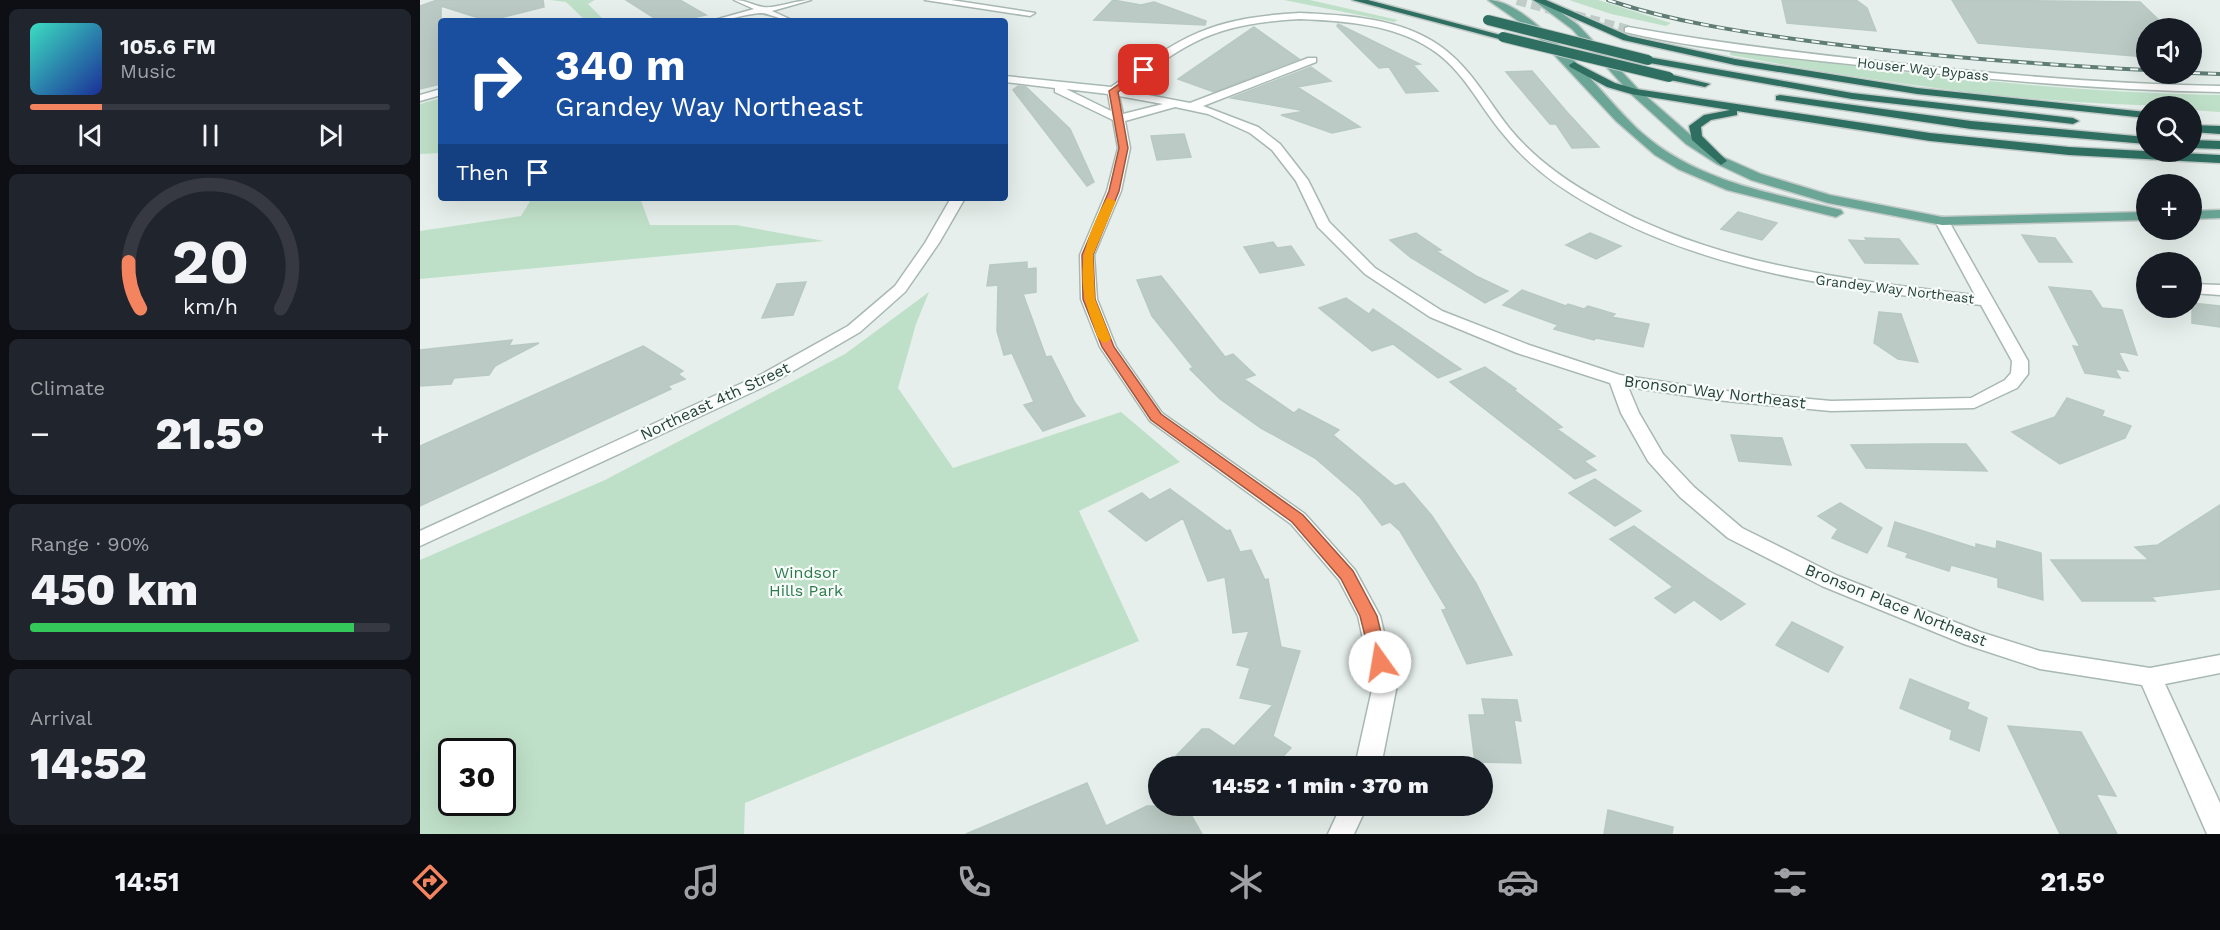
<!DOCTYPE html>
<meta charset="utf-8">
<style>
:root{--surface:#171b24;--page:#20242c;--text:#f1f3f6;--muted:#9ea1a6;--line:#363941;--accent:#f4845f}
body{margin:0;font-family:"Work Sans",sans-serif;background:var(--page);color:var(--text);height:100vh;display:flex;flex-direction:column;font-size:22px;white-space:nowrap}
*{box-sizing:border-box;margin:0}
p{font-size:20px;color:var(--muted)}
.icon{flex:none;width:33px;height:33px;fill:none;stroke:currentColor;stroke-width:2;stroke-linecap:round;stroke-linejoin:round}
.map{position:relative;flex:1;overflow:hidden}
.panel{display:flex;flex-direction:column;gap:9px;padding:9px;background:#0d0f14;width:420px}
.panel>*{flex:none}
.top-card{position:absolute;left:18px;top:18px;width:570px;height:183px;border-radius:6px;box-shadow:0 6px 24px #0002;background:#1a4fa0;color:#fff;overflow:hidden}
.tools{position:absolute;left:1716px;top:18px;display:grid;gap:12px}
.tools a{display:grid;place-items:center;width:66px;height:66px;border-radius:50%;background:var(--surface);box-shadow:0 6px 24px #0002;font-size:30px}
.speed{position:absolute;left:18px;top:738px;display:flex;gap:12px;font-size:30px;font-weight:700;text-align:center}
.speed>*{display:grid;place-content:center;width:78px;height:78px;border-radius:50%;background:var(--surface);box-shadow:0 6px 24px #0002;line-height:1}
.speed .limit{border:3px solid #111;border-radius:9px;background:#fff;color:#111}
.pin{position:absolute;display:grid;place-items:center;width:51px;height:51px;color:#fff;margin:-26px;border-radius:12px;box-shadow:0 3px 9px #0006}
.me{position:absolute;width:66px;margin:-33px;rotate:347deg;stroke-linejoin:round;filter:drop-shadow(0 0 4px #0008)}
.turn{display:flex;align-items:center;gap:21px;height:126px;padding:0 18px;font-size:27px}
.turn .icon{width:78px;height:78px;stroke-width:2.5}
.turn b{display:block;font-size:42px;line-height:51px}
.then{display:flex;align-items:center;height:57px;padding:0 18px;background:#0003;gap:12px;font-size:22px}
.big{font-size:45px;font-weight:800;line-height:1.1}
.panel .widget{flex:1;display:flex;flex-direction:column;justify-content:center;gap:9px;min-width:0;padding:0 21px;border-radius:9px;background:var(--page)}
.panel .dial{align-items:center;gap:0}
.dial svg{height:156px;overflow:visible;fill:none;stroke:var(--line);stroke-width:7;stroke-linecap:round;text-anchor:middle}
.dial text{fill:var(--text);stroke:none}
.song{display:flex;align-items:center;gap:18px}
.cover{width:72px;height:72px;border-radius:9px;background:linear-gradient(135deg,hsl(170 70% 55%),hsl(230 70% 35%))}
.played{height:6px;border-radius:3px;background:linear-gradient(90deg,var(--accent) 20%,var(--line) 20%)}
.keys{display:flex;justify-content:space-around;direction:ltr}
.heat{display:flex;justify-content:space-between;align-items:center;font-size:33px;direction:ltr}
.charge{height:9px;border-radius:4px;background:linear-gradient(90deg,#34c759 90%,var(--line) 0)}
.trip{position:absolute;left:728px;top:756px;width:345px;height:60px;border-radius:30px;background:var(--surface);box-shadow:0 6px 24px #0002;font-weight:800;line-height:60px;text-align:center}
.menu{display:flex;height:96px;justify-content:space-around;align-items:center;background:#090b0e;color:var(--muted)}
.menu .icon{width:42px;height:42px}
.menu .selected{color:var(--accent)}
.menu b{font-size:27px;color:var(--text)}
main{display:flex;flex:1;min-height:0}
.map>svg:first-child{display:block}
</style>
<main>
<section class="panel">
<div class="widget">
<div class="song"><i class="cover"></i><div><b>105.6 FM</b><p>Music</p></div></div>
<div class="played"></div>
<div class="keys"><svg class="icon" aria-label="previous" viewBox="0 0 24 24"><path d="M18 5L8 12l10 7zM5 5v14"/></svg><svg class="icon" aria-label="pause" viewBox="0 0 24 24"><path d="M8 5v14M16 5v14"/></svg><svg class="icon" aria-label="next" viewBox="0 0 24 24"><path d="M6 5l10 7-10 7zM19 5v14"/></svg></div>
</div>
<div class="widget dial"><svg viewBox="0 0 100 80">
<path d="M14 69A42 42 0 1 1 86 69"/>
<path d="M14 69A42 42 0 0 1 8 45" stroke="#f4845f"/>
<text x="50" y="56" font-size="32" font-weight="700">20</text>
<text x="50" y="72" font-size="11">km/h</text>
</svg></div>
<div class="widget"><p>Climate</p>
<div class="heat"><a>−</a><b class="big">21.5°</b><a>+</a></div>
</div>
<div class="widget"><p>Range · 90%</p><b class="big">450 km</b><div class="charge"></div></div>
<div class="widget"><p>Arrival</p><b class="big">14:52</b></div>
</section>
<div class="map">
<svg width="1800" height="834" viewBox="0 0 1800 834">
<rect width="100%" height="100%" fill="#e6efeb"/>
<path fill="#bfe0c8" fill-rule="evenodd" d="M 130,0 L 175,0 L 168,4 L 185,21 L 166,21 L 146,2 Z
M 864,0 L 890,0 L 978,20 L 974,22 Z
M 1149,0 L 1178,0 L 1251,23 L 1246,26 L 1191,14 Z
M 1311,51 C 1473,71 1637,93 1800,95 L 1800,112 L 1772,110 L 1772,106 C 1618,106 1462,83 1310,55 Z
M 21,98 L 21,153 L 0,154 L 0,104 Z
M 112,198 L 220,198 L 230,225 L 316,225 L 404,241 L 0,279 L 0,231 L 101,216 Z
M 509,292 L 496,324 L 478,388 L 533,468 L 701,412 L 760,462 L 659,511 L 719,641 L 325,803 L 324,834 L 0,834 L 0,560 L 185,480 L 425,354 ZM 32,752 L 82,752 L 82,802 L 32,802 Z"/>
<path fill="#bbcac4" stroke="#b8c9c2" stroke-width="1.5" d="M 17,0 L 123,0 L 124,7 L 68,21 L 21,6 L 21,84 L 0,89 L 0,6 Z
M 206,0 L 260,0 L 286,15 L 259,21 L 239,21 Z
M 693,0 L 721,5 L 734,2 L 786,21 L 785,25 L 674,20 Z
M 1362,0 L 1436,0 L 1447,8 L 1456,31 L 1367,23 Z
M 1532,0 L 1720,2 L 1747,28 L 1726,28 L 1726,57 L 1558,43 Z
M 918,24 L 1000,64 L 993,65 L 1018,91 L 986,93 L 969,67 L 959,68 L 917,26 Z
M 834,27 L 879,59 L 794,92 L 758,79 Z
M 891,67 L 911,81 L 877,87 L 940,127 L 912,133 L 861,115 L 886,111 L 811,98 Z
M 1112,71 L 1146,111 L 1179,147 L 1152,148 L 1136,124 L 1130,124 L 1086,72 Z
M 598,86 L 606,87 L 650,129 L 674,182 L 667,186 L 593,90 Z
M 764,134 L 771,157 L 737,160 L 731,136 Z
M 1318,212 L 1357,223 L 1342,240 L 1301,229 Z
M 996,233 L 1021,250 L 1016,251 L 1056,276 L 1088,291 L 1065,303 L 990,257 L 970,240 Z
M 1170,233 L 1201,246 L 1176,259 L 1146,245 Z
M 1602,235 L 1635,238 L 1652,262 L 1619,262 Z
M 1445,238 L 1479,239 L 1498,264 L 1445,263 L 1429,240 L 1447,241 Z
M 853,242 L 857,248 L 871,246 L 884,265 L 840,273 L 824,247 Z
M 607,262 L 607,269 L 616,268 L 616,292 L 603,294 L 626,357 L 631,356 L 655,403 L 665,416 L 623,431 L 604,405 L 614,402 L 592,353 L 584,355 L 577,331 L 578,285 L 567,286 L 570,265 Z
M 741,276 L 805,357 L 813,354 L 835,375 L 824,379 L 874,413 L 879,409 L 919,430 L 913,435 L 975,486 L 984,483 L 1012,516 L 1056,583 L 1092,655 L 1047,664 L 1022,610 L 1027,609 L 980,531 L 970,522 L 962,525 L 940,497 L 895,458 L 841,428 L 800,399 L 770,369 L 773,367 L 732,316 L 717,280 Z
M 386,282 L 373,315 L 342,318 L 357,284 Z
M 1629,287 L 1671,291 L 1682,308 L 1702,310 L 1717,355 L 1698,351 L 1708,371 L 1695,369 L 1700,378 L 1665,373 L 1653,346 L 1660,347 Z
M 1102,290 L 1146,306 L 1148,304 L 1164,309 L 1168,306 L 1195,314 L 1192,317 L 1229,324 L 1223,347 L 1176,338 L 1174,340 L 1134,329 L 1138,325 L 1083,305 Z
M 926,298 L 949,314 L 953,309 L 1041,369 L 1018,378 L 973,344 L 952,351 L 899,308 Z
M 1772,303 L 1800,306 L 1800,327 L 1772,323 Z
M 1459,312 L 1481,314 L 1498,362 L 1478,359 L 1454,343 Z
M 92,340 L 89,346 L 119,343 L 75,366 L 69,375 L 34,378 L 31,384 L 0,386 L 0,350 Z
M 223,346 L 263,371 L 258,374 L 265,379 L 248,386 L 251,389 L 0,506 L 0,446 Z
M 1065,367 L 1096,389 L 1094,390 L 1142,427 L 1137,429 L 1175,456 L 1164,461 L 1176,470 L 1155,479 L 1030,382 Z
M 1647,398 L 1684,411 L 1682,416 L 1711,426 L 1705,438 L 1640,464 L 1592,432 L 1635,417 Z
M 1311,435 L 1362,438 L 1371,465 L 1319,461 Z
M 1505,444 L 1546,444 L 1567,471 L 1446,468 L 1431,445 Z
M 1175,479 L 1221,511 L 1195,526 L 1149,493 Z
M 750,489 L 807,531 L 810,530 L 820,552 L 831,550 L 845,580 L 848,579 L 861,647 L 880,651 L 853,736 L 871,748 L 854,766 L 767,766 L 754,758 L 782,729 L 789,729 L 814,746 L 853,705 L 820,698 L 830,668 L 817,665 L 829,631 L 813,633 L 805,577 L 788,581 L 763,518 L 726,541 L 689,511 L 722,493 L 730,500 Z
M 1420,503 L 1462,528 L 1447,553 L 1412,538 L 1418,529 L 1398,516 Z
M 1800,505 L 1800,589 L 1731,597 L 1735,601 L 1662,601 L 1631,560 L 1729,560 L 1715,547 L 1738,545 Z
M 1475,522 L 1556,548 L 1556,544 L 1576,549 L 1577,541 L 1621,553 L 1623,600 L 1578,587 L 1578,578 L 1531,565 L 1529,571 L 1486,557 L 1488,553 L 1468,546 Z
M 1214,526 L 1288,579 L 1325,604 L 1301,620 L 1274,600 L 1255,613 L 1235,598 L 1253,587 L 1190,539 Z
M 1372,622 L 1423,647 L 1408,672 L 1356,645 Z
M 1490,679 L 1549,703 L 1547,709 L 1567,718 L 1559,751 L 1530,739 L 1532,730 L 1480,708 Z
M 1062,699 L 1097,700 L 1101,721 L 1094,720 L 1101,763 L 1055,762 L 1049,715 L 1065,715 Z
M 1588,726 L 1661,732 L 1696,796 L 1676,794 L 1697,834 L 1640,834 Z
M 667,783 L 686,826 L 727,806 L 766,806 L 782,834 L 546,834 Z
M 1188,810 L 1253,827 L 1252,834 L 1184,834 Z"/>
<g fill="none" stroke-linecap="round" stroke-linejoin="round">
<path stroke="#bfccc8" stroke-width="10" stroke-dasharray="10 5" stroke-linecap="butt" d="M 1097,0 L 1208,30"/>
<g stroke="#a8b8b2" stroke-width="3">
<path id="minor" d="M 314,0 C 326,0 332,5 343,7 C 354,9 376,0 391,0 L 352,11 L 374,21 C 361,21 350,13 340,13 C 324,14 308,21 291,21 L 334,9 Z
M 505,0 L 531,0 L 615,13 L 610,16 Z
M 880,13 C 925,15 981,18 1020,46 C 1051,68 1067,100 1090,129 C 1114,158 1146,181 1179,199 C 1293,265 1427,280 1555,295 L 1515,221 L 1522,217 L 1527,218 L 1608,361 L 1608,374 L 1597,388 L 1554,408 L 1411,411 L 1296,400 L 1208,387 L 1219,413 L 1243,454 L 1274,487 L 1322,528 L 1418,576 L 1560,632 L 1620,651 L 1730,668 L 1800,655 L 1800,673 L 1745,684 L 1800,803 L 1800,834 L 1787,834 L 1722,685 L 1620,669 L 1544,644 L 1402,586 L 1308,538 L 1260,497 L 1228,461 L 1201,413 L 1190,383 L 1097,353 L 1010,317 L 945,274 L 898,227 L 876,181 L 852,150 L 830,133 L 788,114 L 755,107 L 705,121 L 710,148 L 701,191 L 674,255 L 677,299 L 696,347 L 742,413 L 885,514 L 935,570 L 960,616 L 977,685 L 961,766 L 935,766 L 953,685 L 938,616 L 919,580 L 871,524 L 730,421 L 680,347 L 661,299 L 660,255 L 687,191 L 698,148 L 693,120 L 635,92 L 635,88 L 585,82 L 585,76 L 691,87 C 763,36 788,18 880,13 ZM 880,19 C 924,21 973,24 1011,49 C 1044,70 1059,106 1084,135 C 1108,165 1139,188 1172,206 C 1290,274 1428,289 1561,305 L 1592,361 L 1591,373 L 1585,380 L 1551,398 L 1411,401 L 1296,390 L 1200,375 L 1109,345 L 1022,311 L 955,268 L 909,222 L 888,180 L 860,144 L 838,127 L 783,106 L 896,62 L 896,58 L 888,58 L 770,103 L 702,90 C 771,40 793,24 880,19 ZM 646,89 L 688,94 L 691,111 ZM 699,96 L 743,104 L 703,114 Z
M 1208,27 C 1290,42 1373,52 1456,61 C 1570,74 1685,84 1800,86 L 1800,92 C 1676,90 1553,78 1429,64 C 1354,56 1278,49 1205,32 L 1205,28 Z
M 21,89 L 21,95 L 0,101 L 0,95 Z
M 531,198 L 545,198 L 519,243 L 485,292 L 440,332 L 354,382 L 0,546 L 0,531 L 342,374 L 428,326 L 475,286 L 505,243 Z
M 1772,284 L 1800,285 L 1800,295 L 1772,293 Z
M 921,806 L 947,806 L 934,834 L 908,834 Z"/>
</g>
<g stroke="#c2cac8" stroke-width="3">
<path id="major" d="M 1068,0 C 1114,0 1186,102 1222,133 C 1278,182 1351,193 1421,210 L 1423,213 L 1416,217 L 1307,190 L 1258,169 L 1235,155 L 1196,121 L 1111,30 Z
M 1113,0 L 1124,0 L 1158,25 L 1219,90 L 1274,138 L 1305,158 L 1341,174 L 1410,195 L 1522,217 L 1726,212 L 1726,220 L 1522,225 L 1408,203 L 1331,180 L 1297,164 L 1266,144 L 1211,94 L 1152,29 Z
M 1800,210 L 1800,218 L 1772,219 L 1772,211 Z"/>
</g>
<g stroke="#c2cac8" stroke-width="3">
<path id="highway" d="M 932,0 L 948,0 L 1088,37 L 1083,40 Z
M 1113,0 L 1126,0 L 1209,36 L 1315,59 L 1497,88 L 1726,112 L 1726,118 L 1497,94 L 1315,65 L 1203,40 Z
M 1228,57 L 1432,93 L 1653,118 L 1659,121 L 1653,124 L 1432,99 L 1224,62 L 1223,60 Z
M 1154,62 L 1195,83 L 1216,89 L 1510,133 L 1649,147 L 1800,155 L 1800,163 L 1649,155 L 1510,141 L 1317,111 L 1317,115 L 1291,120 L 1281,127 L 1282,136 L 1307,161 L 1301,165 L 1272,140 L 1269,126 L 1284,115 L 1310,110 L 1211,94 L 1187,87 L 1150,67 L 1149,65 Z
M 1249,74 L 1290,84 L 1285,87 L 1245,79 L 1245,75 Z
M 1360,95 L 1551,121 L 1726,137 L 1726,144 L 1551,129 L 1356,100 L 1356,96 Z
M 1772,125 L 1800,126 L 1800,134 L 1772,132 Z
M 1772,140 L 1800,141 L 1800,149 L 1772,148 Z"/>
</g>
<use href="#minor" fill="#fff" fill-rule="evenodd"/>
<use href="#major" fill="#6aa596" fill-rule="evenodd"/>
<use href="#highway" fill="#2f6f62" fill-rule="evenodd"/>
<g stroke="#5f7d75" stroke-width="4">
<path id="rail" d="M 1188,0 C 1254,22 1321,32 1389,41 C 1501,56 1613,64 1726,70
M 1772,73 L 1800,74"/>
</g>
<use href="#rail" stroke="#f7fbf9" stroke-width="2" stroke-dasharray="8" stroke-linecap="butt"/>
<g stroke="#c2cac8" stroke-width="12" stroke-linecap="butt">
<path id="highway-bridge" d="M 1068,20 L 1228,60
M 1083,37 L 1249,77"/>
</g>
<use href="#highway-bridge" stroke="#2f6f62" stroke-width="10"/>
</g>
<path fill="#f4845f" stroke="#9f563e" stroke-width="1.5" d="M 722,68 L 728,70 L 698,92 L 708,148 L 699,191 L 673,255 L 675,299 L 694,347 L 741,414 L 883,515 L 933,571 L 957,616 L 968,662 L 966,667 L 953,667 L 940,616 L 921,579 L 872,522 L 731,420 L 682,347 L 663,299 L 662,255 L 689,191 L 699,148 L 689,91 Z"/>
<path fill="#f59e0b" d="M 687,198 L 696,201 L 673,255 L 675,299 L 691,339 L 685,343 C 677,341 676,332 673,324 C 654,276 662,243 687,198 Z"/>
<g text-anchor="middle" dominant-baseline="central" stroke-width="4.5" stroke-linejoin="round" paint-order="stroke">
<g font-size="14" fill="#24423a" stroke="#f7fbf9">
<text transform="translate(1503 69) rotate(6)">Houser Way Bypass</text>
<text transform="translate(1475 289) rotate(7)">Grandey Way Northeast</text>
</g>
<g font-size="16" fill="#24423a" stroke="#f7fbf9">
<text transform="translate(1295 392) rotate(7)">Bronson Way Northeast</text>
<text transform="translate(295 401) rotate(-25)">Northeast 4th Street</text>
<text transform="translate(1476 605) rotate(22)">Bronson Place Northeast</text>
</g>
<g font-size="16" fill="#2d7a4b" stroke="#f7fbf9">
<text x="386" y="572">Windsor<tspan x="386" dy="18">Hills Park</tspan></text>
</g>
</g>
</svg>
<div class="tools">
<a><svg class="icon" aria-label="sound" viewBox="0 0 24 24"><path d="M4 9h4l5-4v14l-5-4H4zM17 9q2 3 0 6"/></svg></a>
<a><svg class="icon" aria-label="search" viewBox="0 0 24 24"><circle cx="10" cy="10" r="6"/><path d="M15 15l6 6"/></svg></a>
<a>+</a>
<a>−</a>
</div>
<div class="speed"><div class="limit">30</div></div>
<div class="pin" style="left:724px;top:70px;background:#d93025"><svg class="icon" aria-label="arrive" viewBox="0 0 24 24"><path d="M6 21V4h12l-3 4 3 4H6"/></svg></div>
<svg class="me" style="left:960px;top:662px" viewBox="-20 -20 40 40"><circle r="19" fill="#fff"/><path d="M0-13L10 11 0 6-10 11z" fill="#f4845f"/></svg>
<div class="trip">14:52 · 1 min · 370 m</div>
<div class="top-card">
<div class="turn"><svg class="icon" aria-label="right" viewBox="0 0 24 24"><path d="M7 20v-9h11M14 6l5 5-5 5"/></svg><div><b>340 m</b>Grandey Way Northeast</div></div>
<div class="then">Then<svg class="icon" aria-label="arrive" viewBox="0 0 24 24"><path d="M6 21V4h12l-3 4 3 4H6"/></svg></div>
</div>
</div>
</main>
<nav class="menu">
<b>14:51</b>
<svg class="icon selected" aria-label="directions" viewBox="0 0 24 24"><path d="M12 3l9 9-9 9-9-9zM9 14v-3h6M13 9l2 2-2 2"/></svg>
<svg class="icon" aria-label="music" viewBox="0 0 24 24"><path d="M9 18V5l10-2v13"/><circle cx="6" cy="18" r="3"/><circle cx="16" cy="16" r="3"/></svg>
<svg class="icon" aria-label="phone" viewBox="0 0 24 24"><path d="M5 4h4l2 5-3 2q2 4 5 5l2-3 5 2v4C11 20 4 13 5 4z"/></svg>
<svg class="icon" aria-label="climate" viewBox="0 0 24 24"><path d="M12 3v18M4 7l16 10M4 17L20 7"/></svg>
<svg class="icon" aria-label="car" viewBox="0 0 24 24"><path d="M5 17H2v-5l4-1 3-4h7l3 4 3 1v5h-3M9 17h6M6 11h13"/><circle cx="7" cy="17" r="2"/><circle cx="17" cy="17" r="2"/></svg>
<svg class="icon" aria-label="filters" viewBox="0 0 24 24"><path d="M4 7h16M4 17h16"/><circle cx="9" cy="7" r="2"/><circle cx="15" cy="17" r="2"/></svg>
<b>21.5°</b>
</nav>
